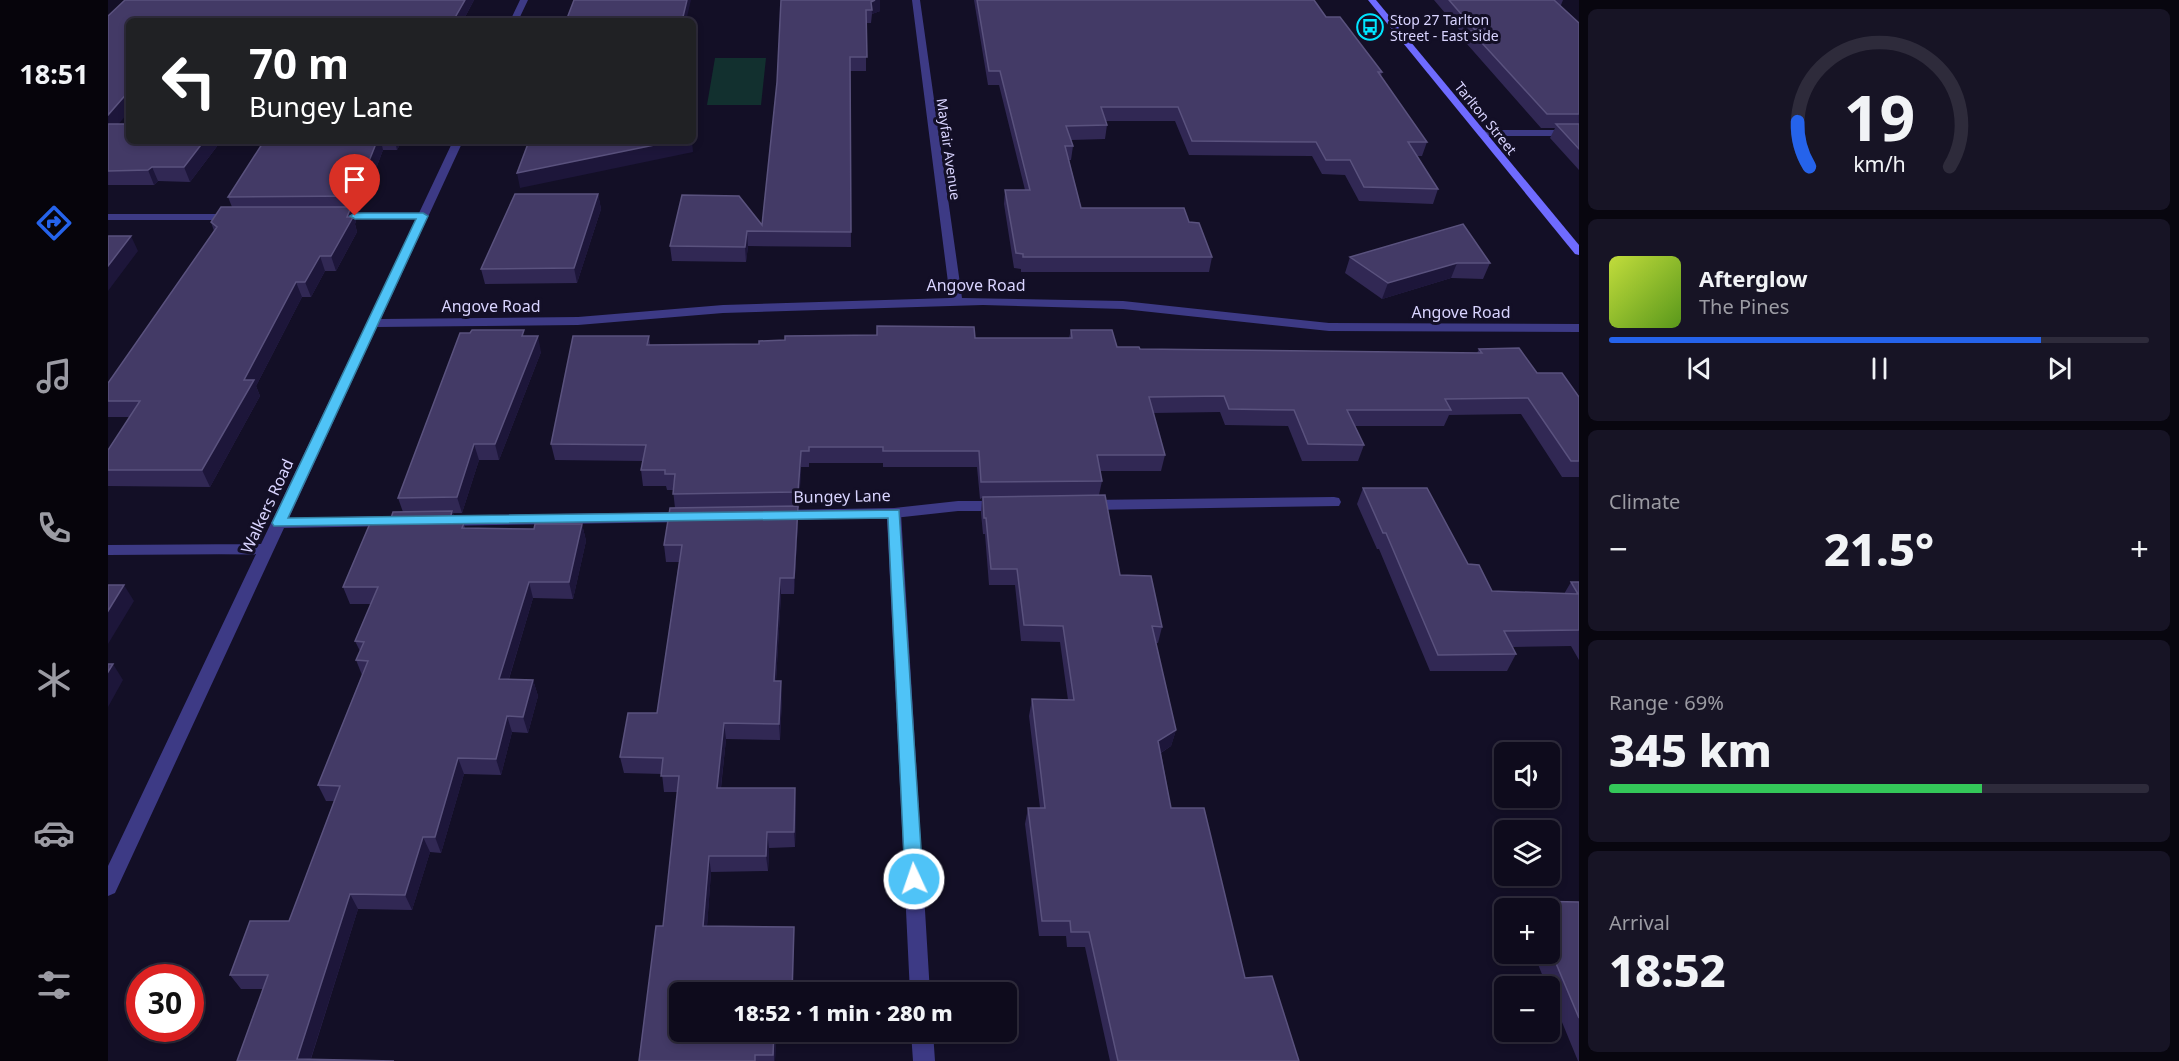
<!DOCTYPE html>
<meta charset="utf-8">
<style>
:root{--surface:#0e0b1c;--page:#171425;--text:#f1f3f6;--muted:#9b9ba3;--line:#2e2b3b;--accent:#2563eb}
body{margin:0;font-family:"Noto Sans",sans-serif;background:var(--page);color:var(--text);height:100vh;display:flex;flex-direction:column;font-size:22px;white-space:nowrap}
*{box-sizing:border-box;margin:0}
p{font-size:20px;color:var(--muted)}
.icon{flex:none;width:33px;height:33px;fill:none;stroke:currentColor;stroke-width:2;stroke-linecap:round;stroke-linejoin:round}
.map{position:relative;flex:1;overflow:hidden}
.drawer{display:flex;flex-direction:column;gap:9px;padding:9px;background:#08060f;width:600px}
.drawer>*{flex:none}
.hud{position:absolute;left:18px;top:18px;width:570px;height:126px;border-radius:9px;box-shadow:0 3px 9px #0003,0 0 0 2px var(--line);background:#202124;color:#fff;overflow:hidden}
.buttons{position:absolute;left:1386px;top:742px;display:grid;gap:12px}
.buttons a{display:grid;place-items:center;width:66px;height:66px;border-radius:9px;background:var(--surface);box-shadow:0 3px 9px #0003,0 0 0 2px var(--line);font-size:30px}
.speed{position:absolute;left:18px;top:964px;display:flex;gap:12px;font-size:30px;font-weight:700;text-align:center}
.speed>*{display:grid;place-content:center;width:78px;height:78px;border-radius:50%;background:var(--surface);box-shadow:0 3px 9px #0003,0 0 0 2px var(--line);line-height:1}
.speed .limit{border:9px solid #d22;background:#fff;color:#111}
.pin{position:absolute;display:grid;place-items:center;width:51px;height:51px;color:#fff;margin:-62px -26px;border-radius:50% 50% 50% 0;rotate:-45deg;box-shadow:0 0 6px #0007}
.pin .icon{rotate:45deg}
.me{position:absolute;width:66px;margin:-33px;rotate:357deg;stroke-linejoin:round;filter:drop-shadow(0 0 4px #0008)}
.turn{display:flex;align-items:center;gap:21px;height:126px;padding:0 24px;font-size:27px}
.turn .icon{width:78px;height:78px;stroke-width:2.5}
.turn b{display:block;font-size:42px;line-height:51px}
.big{font-size:45px;font-weight:800;line-height:1.1}
.drawer .widget{flex:1;display:flex;flex-direction:column;justify-content:center;gap:9px;min-width:0;padding:0 21px;border-radius:9px;background:var(--page)}
.drawer .dial{align-items:center;gap:0}
.dial svg{height:156px;overflow:visible;fill:none;stroke:var(--line);stroke-width:7;stroke-linecap:round;text-anchor:middle}
.dial text{fill:var(--text);stroke:none}
.song{display:flex;align-items:center;gap:18px}
.cover{width:72px;height:72px;border-radius:9px;background:linear-gradient(135deg,hsl(70 70% 55%),hsl(90 70% 35%))}
.played{height:6px;border-radius:3px;background:linear-gradient(90deg,var(--accent) 80%,var(--line) 80%)}
.keys{display:flex;justify-content:space-around;direction:ltr}
.heat{display:flex;justify-content:space-between;align-items:center;font-size:33px;direction:ltr}
.charge{height:9px;border-radius:4px;background:linear-gradient(90deg,#34c759 69%,var(--line) 0)}
.trip{position:absolute;left:561px;top:982px;width:348px;height:60px;border-radius:9px;background:var(--surface);box-shadow:0 3px 9px #0003,0 0 0 2px var(--line);font-weight:800;line-height:60px;text-align:center}
main{display:flex;flex:1;min-height:0}
.dock{display:flex;flex-direction:column;width:108px;justify-content:space-around;align-items:center;background:#06040b;color:var(--muted)}
.dock .icon{width:42px;height:42px}
.dock .on{color:var(--accent)}
.dock b{font-size:27px;color:var(--text)}
.map>svg:first-child{display:block}
</style>
<main>
<nav class="dock">
<b>18:51</b>
<svg class="icon on" aria-label="directions" viewBox="0 0 24 24"><path d="M12 3l9 9-9 9-9-9zM9 14v-3h6M13 9l2 2-2 2"/></svg>
<svg class="icon" aria-label="music" viewBox="0 0 24 24"><path d="M9 18V5l10-2v13"/><circle cx="6" cy="18" r="3"/><circle cx="16" cy="16" r="3"/></svg>
<svg class="icon" aria-label="phone" viewBox="0 0 24 24"><path d="M5 4h4l2 5-3 2q2 4 5 5l2-3 5 2v4C11 20 4 13 5 4z"/></svg>
<svg class="icon" aria-label="climate" viewBox="0 0 24 24"><path d="M12 3v18M4 7l16 10M4 17L20 7"/></svg>
<svg class="icon" aria-label="car" viewBox="0 0 24 24"><path d="M5 17H2v-5l4-1 3-4h7l3 4 3 1v5h-3M9 17h6M6 11h13"/><circle cx="7" cy="17" r="2"/><circle cx="17" cy="17" r="2"/></svg>
<svg class="icon" aria-label="filters" viewBox="0 0 24 24"><path d="M4 7h16M4 17h16"/><circle cx="9" cy="7" r="2"/><circle cx="15" cy="17" r="2"/></svg>
</nav>
<div class="map">
<svg width="1471" height="1061" viewBox="0 0 1471 1061">
<rect width="100%" height="100%" fill="#130f26"/>
<path fill="#12302f" d="M 607,58 L 658,58 L 653,105 L 599,105 Z"/>
<g fill="none" stroke-linecap="round" stroke-linejoin="round">
<path fill="#3d3a85" fill-rule="evenodd" d="M 1226,497 L 1231,498 L 1233,502 L 1231,506 L 980,510 L 973,505 L 980,500 Z
M 850,501 L 893,501 L 900,506 L 893,511 L 850,511 L 786,518 L 779,513 L 786,508 Z"/>
<path fill="#3d3a85" fill-rule="evenodd" d="M 412,0 L 420,0 L 410,21 L 402,21 Z
M 804,0 L 812,0 L 854,298 L 1015,301 L 1221,323 L 1471,324 L 1471,332 L 1221,331 L 1015,309 L 875,305 L 615,313 L 470,325 L 269,327 L 181,518 L 282,516 L 289,521 L 282,526 L 176,528 L 7,893 L 0,896 L 0,866 L 148,554 L 0,555 L 0,545 L 153,544 L 308,219 L 228,219 L 224,218 L 224,214 L 311,213 L 345,141 L 355,141 L 273,319 L 470,317 L 615,305 L 842,298 Z
M 1471,130 L 1471,136 L 1374,136 L 1369,133 L 1374,130 Z
M 0,214 L 126,214 L 132,217 L 126,220 L 0,220 Z
M 786,508 L 793,513 L 822,993 L 802,993 L 779,518 L 669,520 L 662,515 L 669,510 Z
M 579,512 L 586,517 L 579,522 L 327,526 L 320,521 L 327,516 Z
M 803,1032 L 825,1032 L 827,1061 L 805,1061 Z"/>
<path fill="#6f6bff" fill-rule="evenodd" d="M 1260,0 L 1268,0 L 1471,245 L 1471,255 L 1467,254 Z"/>
</g>
<path fill="#312854" d="M 17,0 L 366,0 L 355,21 L 21,21 L 10,124 L 21,141 L 113,141 L 82,182 L 50,181 L 46,185 L 0,185 L 0,16 Z
M 673,0 L 772,11 L 764,14 L 763,23 L 758,23 L 758,71 L 742,71 L 743,247 L 640,246 L 638,262 L 564,261 L 562,246 L 654,225 L 669,82 Z
M 866,0 L 1206,0 L 1218,17 L 1274,72 L 1273,76 L 1319,142 L 1314,156 L 1309,156 L 1330,189 L 1325,204 L 1251,201 L 1237,175 L 1214,174 L 1204,156 L 1081,155 L 1067,121 L 998,121 L 999,125 L 997,139 L 963,140 L 965,146 L 963,160 L 961,160 L 973,208 L 1081,222 L 1104,257 L 1101,272 L 913,272 L 913,269 L 906,268 L 896,204 L 897,190 L 917,190 L 891,85 L 880,85 Z
M 1326,0 L 1455,0 L 1453,5 L 1452,5 L 1471,23 L 1471,170 L 1442,138 L 1447,128 L 1433,128 L 1359,44 L 1360,40 Z
M 156,141 L 294,141 L 289,150 L 275,150 L 252,211 L 245,211 L 248,221 L 247,224 L 249,232 L 228,271 L 217,271 L 203,297 L 194,297 L 148,386 L 152,396 L 102,487 L 0,486 L 0,450 L 22,417 L 0,417 L 0,383 L 106,231 L 103,222 L 124,207 L 120,197 Z
M 490,194 L 493,209 L 469,283 L 377,284 L 373,269 Z
M 1242,257 L 1382,263 L 1375,279 L 1343,278 L 1274,299 L 1237,273 Z
M 963,330 L 1009,347 L 1032,349 L 1369,353 L 1371,349 L 1429,373 L 1471,397 L 1471,477 L 1454,477 L 1413,414 L 1341,415 L 1336,426 L 1247,426 L 1256,445 L 1250,461 L 1194,461 L 1180,426 L 1117,425 L 1112,412 L 1045,413 L 1057,455 L 1053,471 L 992,471 L 994,481 L 991,495 L 1012,575 L 1054,627 L 1050,643 L 1048,643 L 1068,730 L 1063,746 L 1053,753 L 1063,808 L 1137,978 L 1191,1061 L 1002,1061 L 977,947 L 959,947 L 958,936 L 931,936 L 917,824 L 920,808 L 932,808 L 921,716 L 924,699 L 960,700 L 952,642 L 913,641 L 907,585 L 881,585 L 877,534 L 875,534 L 873,513 L 874,498 L 872,499 L 869,467 L 775,467 L 775,463 L 701,463 L 701,467 L 693,467 L 691,508 L 690,508 L 690,522 L 686,594 L 673,594 L 668,681 L 674,697 L 672,740 L 618,739 L 613,788 L 688,804 L 687,847 L 661,848 L 660,871 L 603,872 L 599,926 L 686,927 L 686,942 L 572,993 L 668,1032 L 667,1061 L 531,1061 L 555,926 L 570,792 L 556,792 L 554,774 L 516,773 L 512,757 L 549,713 L 571,562 L 558,562 L 556,545 L 567,508 L 565,490 L 559,490 L 558,486 L 535,486 L 533,470 L 535,461 L 447,460 L 443,444 L 541,336 L 542,345 L 651,344 L 867,338 L 961,338 Z
M 418,336 L 433,352 L 391,460 L 371,460 L 354,513 L 345,513 L 348,523 L 356,523 L 357,528 L 426,529 L 474,524 L 478,541 L 465,599 L 425,598 L 401,679 L 425,680 L 430,696 L 420,733 L 404,732 L 393,775 L 356,774 L 333,853 L 322,852 L 304,910 L 250,909 L 203,1059 L 155,989 L 133,989 L 122,975 L 181,921 L 226,801 L 218,801 L 210,785 L 254,675 L 248,660 L 252,651 L 247,641 L 263,604 L 242,604 L 235,587 L 282,521 L 295,512 L 290,498 Z
M 1255,488 L 1360,564 L 1384,591 L 1456,594 L 1463,582 L 1471,582 L 1471,660 L 1463,646 L 1405,647 L 1408,654 L 1399,671 L 1322,671 L 1271,549 L 1269,549 L 1249,504 Z
M 1421,901 L 1471,902 L 1471,1061 L 1470,1061 L 1442,993 L 1442,987 L 1439,987 L 1426,954 L 1442,954 L 1442,909 L 1416,909 Z"/>
<path fill="#1d163a" d="M 357,0 L 366,0 L 355,21 L 345,21 Z
M 579,0 L 583,0 L 578,21 L 574,21 Z
M 767,0 L 772,0 L 772,11 L 764,14 L 763,2 Z
M 588,58 L 589,71 L 585,75 L 585,61 Z
M 21,91 L 21,112 L 0,136 L 0,115 Z
M 96,141 L 113,141 L 82,182 L 76,167 Z
M 269,141 L 273,141 L 275,150 L 252,211 L 247,196 Z
M 287,141 L 294,141 L 289,150 Z
M 566,141 L 584,141 L 585,152 L 412,188 L 409,173 Z
M 44,167 L 50,181 L 46,185 L 40,170 Z
M 490,194 L 493,209 L 469,283 L 466,268 Z
M 243,207 L 248,221 L 247,224 L 249,232 L 228,271 L 223,256 Z
M 639,231 L 640,246 L 638,262 L 637,247 Z
M 23,236 L 30,251 L 0,291 L 0,266 Z
M 212,256 L 217,271 L 203,297 L 197,282 Z
M 1349,263 L 1343,278 L 1274,299 L 1280,283 Z
M 188,282 L 194,297 L 148,386 L 152,396 L 102,487 L 94,470 L 136,380 Z
M 430,336 L 433,352 L 391,460 L 387,444 Z
M 366,444 L 371,460 L 354,513 L 349,497 Z
M 693,451 L 693,467 L 691,508 L 690,492 Z
M 690,506 L 690,522 L 686,594 L 686,578 Z
M 344,511 L 349,527 L 341,523 Z
M 474,524 L 478,541 L 465,599 L 461,582 Z
M 672,578 L 673,594 L 667,697 L 666,681 Z
M 421,582 L 425,598 L 396,695 L 391,679 Z
M 16,585 L 26,601 L 0,644 L 0,611 Z
M 5,664 L 15,680 L 0,707 L 0,672 Z
M 425,680 L 430,696 L 420,733 L 415,717 Z
M 673,681 L 674,697 L 672,740 L 671,724 Z
M 399,716 L 404,732 L 393,775 L 388,759 Z
M 616,723 L 618,739 L 611,804 L 609,788 Z
M 1068,730 L 1063,746 L 1046,757 L 1050,741 Z
M 350,758 L 356,774 L 333,853 L 327,837 Z
M 687,788 L 688,804 L 687,847 L 686,832 Z
M 659,832 L 661,848 L 660,871 L 658,856 Z
M 315,837 L 322,852 L 304,910 L 297,895 Z
M 601,856 L 603,872 L 598,941 L 595,926 Z
M 242,894 L 250,909 L 202,1061 L 189,1059 Z
M 686,927 L 686,942 L 685,993 L 684,993 Z
M 666,1032 L 668,1032 L 667,1061 L 666,1061 Z"/>
<path fill="#433a66" stroke="#5a527e" stroke-width="1.5" d="M 17,0 L 357,0 L 345,21 L 21,21 L 21,91 L 0,115 L 0,16 Z
M 466,0 L 579,0 L 574,21 L 458,21 Z
M 673,0 L 767,0 L 763,2 L 764,10 L 758,10 L 759,57 L 742,57 L 743,232 L 639,231 L 637,247 L 562,246 L 574,195 L 631,196 L 654,225 L 669,82 Z
M 869,0 L 1206,0 L 1218,17 L 1232,17 L 1274,72 L 1270,72 L 1319,142 L 1300,142 L 1330,189 L 1256,187 L 1242,160 L 1218,160 L 1208,142 L 1084,141 L 1070,107 L 993,107 L 999,125 L 958,126 L 965,146 L 957,146 L 973,208 L 1076,208 L 1081,222 L 1091,223 L 1104,257 L 915,257 L 915,254 L 908,253 L 897,190 L 922,190 L 892,71 L 881,71 Z
M 1341,0 L 1446,0 L 1471,23 L 1471,114 L 1439,114 L 1363,31 L 1368,31 Z
M 0,124 L 21,124 L 21,141 L 96,141 L 76,167 L 44,167 L 40,170 L 0,171 Z
M 1448,124 L 1471,124 L 1471,149 Z
M 156,141 L 269,141 L 247,196 L 120,197 Z
M 421,141 L 566,141 L 409,173 Z
M 407,194 L 490,194 L 466,268 L 373,269 Z
M 113,207 L 243,207 L 239,217 L 245,217 L 223,256 L 212,256 L 197,282 L 188,282 L 136,380 L 146,380 L 94,470 L 0,470 L 0,450 L 32,401 L 0,401 L 0,383 L 109,227 L 103,222 Z
M 1355,224 L 1382,263 L 1349,263 L 1280,283 L 1242,257 Z
M 0,236 L 23,236 L 0,266 Z
M 769,326 L 866,327 L 867,338 L 964,338 L 963,330 L 1004,330 L 1009,347 L 1031,347 L 1032,349 L 1374,353 L 1371,349 L 1411,348 L 1429,373 L 1454,373 L 1471,397 L 1471,461 L 1463,461 L 1420,398 L 1337,399 L 1343,410 L 1239,410 L 1256,445 L 1200,444 L 1186,410 L 1121,409 L 1116,396 L 1041,397 L 1057,455 L 989,455 L 994,481 L 873,482 L 871,451 L 775,451 L 775,447 L 701,447 L 701,451 L 693,451 L 690,492 L 565,494 L 567,474 L 557,474 L 557,470 L 533,470 L 538,445 L 443,444 L 465,336 L 541,336 L 539,345 L 651,344 L 651,341 L 677,340 L 677,336 L 769,335 Z
M 364,330 L 416,330 L 414,336 L 430,336 L 387,444 L 366,444 L 349,497 L 290,498 L 352,333 L 362,333 Z
M 1255,488 L 1319,488 L 1360,564 L 1371,565 L 1384,591 L 1470,594 L 1463,582 L 1471,582 L 1471,630 L 1396,631 L 1408,654 L 1330,655 L 1278,533 L 1275,533 Z
M 997,495 L 1012,575 L 1043,576 L 1054,627 L 1044,626 L 1068,730 L 1050,741 L 1063,808 L 1096,808 L 1137,978 L 1164,976 L 1191,1061 L 1010,1061 L 981,932 L 963,932 L 962,921 L 934,921 L 920,808 L 937,808 L 924,699 L 966,700 L 955,626 L 916,625 L 909,569 L 883,569 L 878,518 L 876,518 L 875,497 Z
M 690,506 L 686,578 L 672,578 L 666,681 L 673,681 L 671,724 L 616,723 L 609,788 L 687,788 L 686,832 L 659,832 L 658,856 L 601,856 L 595,926 L 686,927 L 684,993 L 572,993 L 572,1032 L 666,1032 L 665,1055 L 647,1055 L 647,1061 L 531,1061 L 548,926 L 555,926 L 571,776 L 553,776 L 555,758 L 512,757 L 520,713 L 549,713 L 574,545 L 556,545 L 562,508 Z
M 344,511 L 341,523 L 356,523 L 354,528 L 426,529 L 427,524 L 474,524 L 461,582 L 421,582 L 391,679 L 425,680 L 415,717 L 399,716 L 388,759 L 350,758 L 327,837 L 315,837 L 297,895 L 242,894 L 189,1059 L 286,1061 L 129,1061 L 160,975 L 122,975 L 142,921 L 181,921 L 232,786 L 210,785 L 260,661 L 248,660 L 256,642 L 247,641 L 270,587 L 235,587 L 263,521 L 282,521 L 285,512 Z
M 0,585 L 16,585 L 0,611 Z
M 0,664 L 5,664 L 0,672 Z
M 1421,901 L 1471,902 L 1471,1018 L 1442,949 L 1442,909 L 1425,909 Z"/>
<path fill="#4fc3f7" stroke="#337fa1" stroke-width="1.5" d="M 315,213 L 320,216 L 180,518 L 791,510 L 815,879 L 812,884 L 806,887 L 800,884 L 797,879 L 780,518 L 166,526 L 164,523 L 308,219 L 247,219 L 242,216 L 247,213 Z"/>
<defs>
<g id="bus-ring" transform="scale(1.35)"><circle r="9.5" fill="#130f26" stroke="#00e5ff" stroke-width="1.5"/><path d="M-5-6H5V4H4V6H2V4H-2V6H-4V4H-5ZM-3.5-4V0h7V-4ZM-3.5 1.2v1.5H-2V1.2ZM2 1.2v1.5H3.5V1.2Z" fill="#00e5ff"/></g>
</defs>
<g fill-rule="evenodd">
<use href="#bus-ring" x="1262" y="27"/>
</g>
<g text-anchor="middle" dominant-baseline="central" stroke-width="6" stroke-linejoin="round" paint-order="stroke">
<g font-size="14" fill="#d9d4ff" stroke="#130f26" text-anchor="start">
<text x="1282" y="19">Stop 27 Tarlton<tspan x="1282" dy="16">Street - East side</tspan></text>
</g>
<g font-size="14" fill="#d9d4ff" stroke="#130f26">
<text transform="translate(1378 118) rotate(51)">Tarlton Street</text>
<text transform="translate(841 149) rotate(82)">Mayfair Avenue</text>
</g>
<g font-size="16" fill="#d9d4ff" stroke="#130f26">
<text x="868" y="285">Angove Road</text>
<text x="383" y="306">Angove Road</text>
<text x="1353" y="312">Angove Road</text>
<text transform="translate(734 496) rotate(-1)">Bungey Lane</text>
<text transform="translate(159 506) rotate(-65)">Walkers Road</text>
</g>
</g>
</svg>
<div class="buttons">
<a><svg class="icon" aria-label="sound" viewBox="0 0 24 24"><path d="M4 9h4l5-4v14l-5-4H4zM17 9q2 3 0 6"/></svg></a>
<a><svg class="icon" aria-label="layers" viewBox="0 0 24 24"><path d="M12 4l9 5-9 5-9-5zM3 14l9 5 9-5"/></svg></a>
<a>+</a>
<a>−</a>
</div>
<div class="speed"><div class="limit">30</div></div>
<div class="pin" style="left:247px;top:216px;background:#d93025"><svg class="icon" aria-label="arrive" viewBox="0 0 24 24"><path d="M6 21V4h12l-3 4 3 4H6"/></svg></div>
<svg class="me" style="left:806px;top:879px" viewBox="-20 -20 40 40"><circle r="17" fill="#4fc3f7" stroke="#fff" stroke-width="3"/><path d="M0-11L8 9 0 5-8 9z" fill="#fff"/></svg>
<div class="trip">18:52 · 1 min · 280 m</div>
<div class="hud">
<div class="turn"><svg class="icon" aria-label="left" viewBox="0 0 24 24"><path d="M17 20v-9H6M10 6l-5 5 5 5"/></svg><div><b>70 m</b>Bungey Lane</div></div>
</div>
</div>
<section class="drawer">
<div class="widget dial"><svg viewBox="0 0 100 80">
<path d="M14 69A42 42 0 1 1 86 69"/>
<path d="M14 69A42 42 0 0 1 8 46" stroke="#2563eb"/>
<text x="50" y="56" font-size="32" font-weight="700">19</text>
<text x="50" y="72" font-size="11">km/h</text>
</svg></div>
<div class="widget">
<div class="song"><i class="cover"></i><div><b>Afterglow</b><p>The Pines</p></div></div>
<div class="played"></div>
<div class="keys"><svg class="icon" aria-label="previous" viewBox="0 0 24 24"><path d="M18 5L8 12l10 7zM5 5v14"/></svg><svg class="icon" aria-label="pause" viewBox="0 0 24 24"><path d="M8 5v14M16 5v14"/></svg><svg class="icon" aria-label="next" viewBox="0 0 24 24"><path d="M6 5l10 7-10 7zM19 5v14"/></svg></div>
</div>
<div class="widget"><p>Climate</p>
<div class="heat"><a>−</a><b class="big">21.5°</b><a>+</a></div>
</div>
<div class="widget"><p>Range · 69%</p><b class="big">345 km</b><div class="charge"></div></div>
<div class="widget"><p>Arrival</p><b class="big">18:52</b></div>
</section>
</main>
